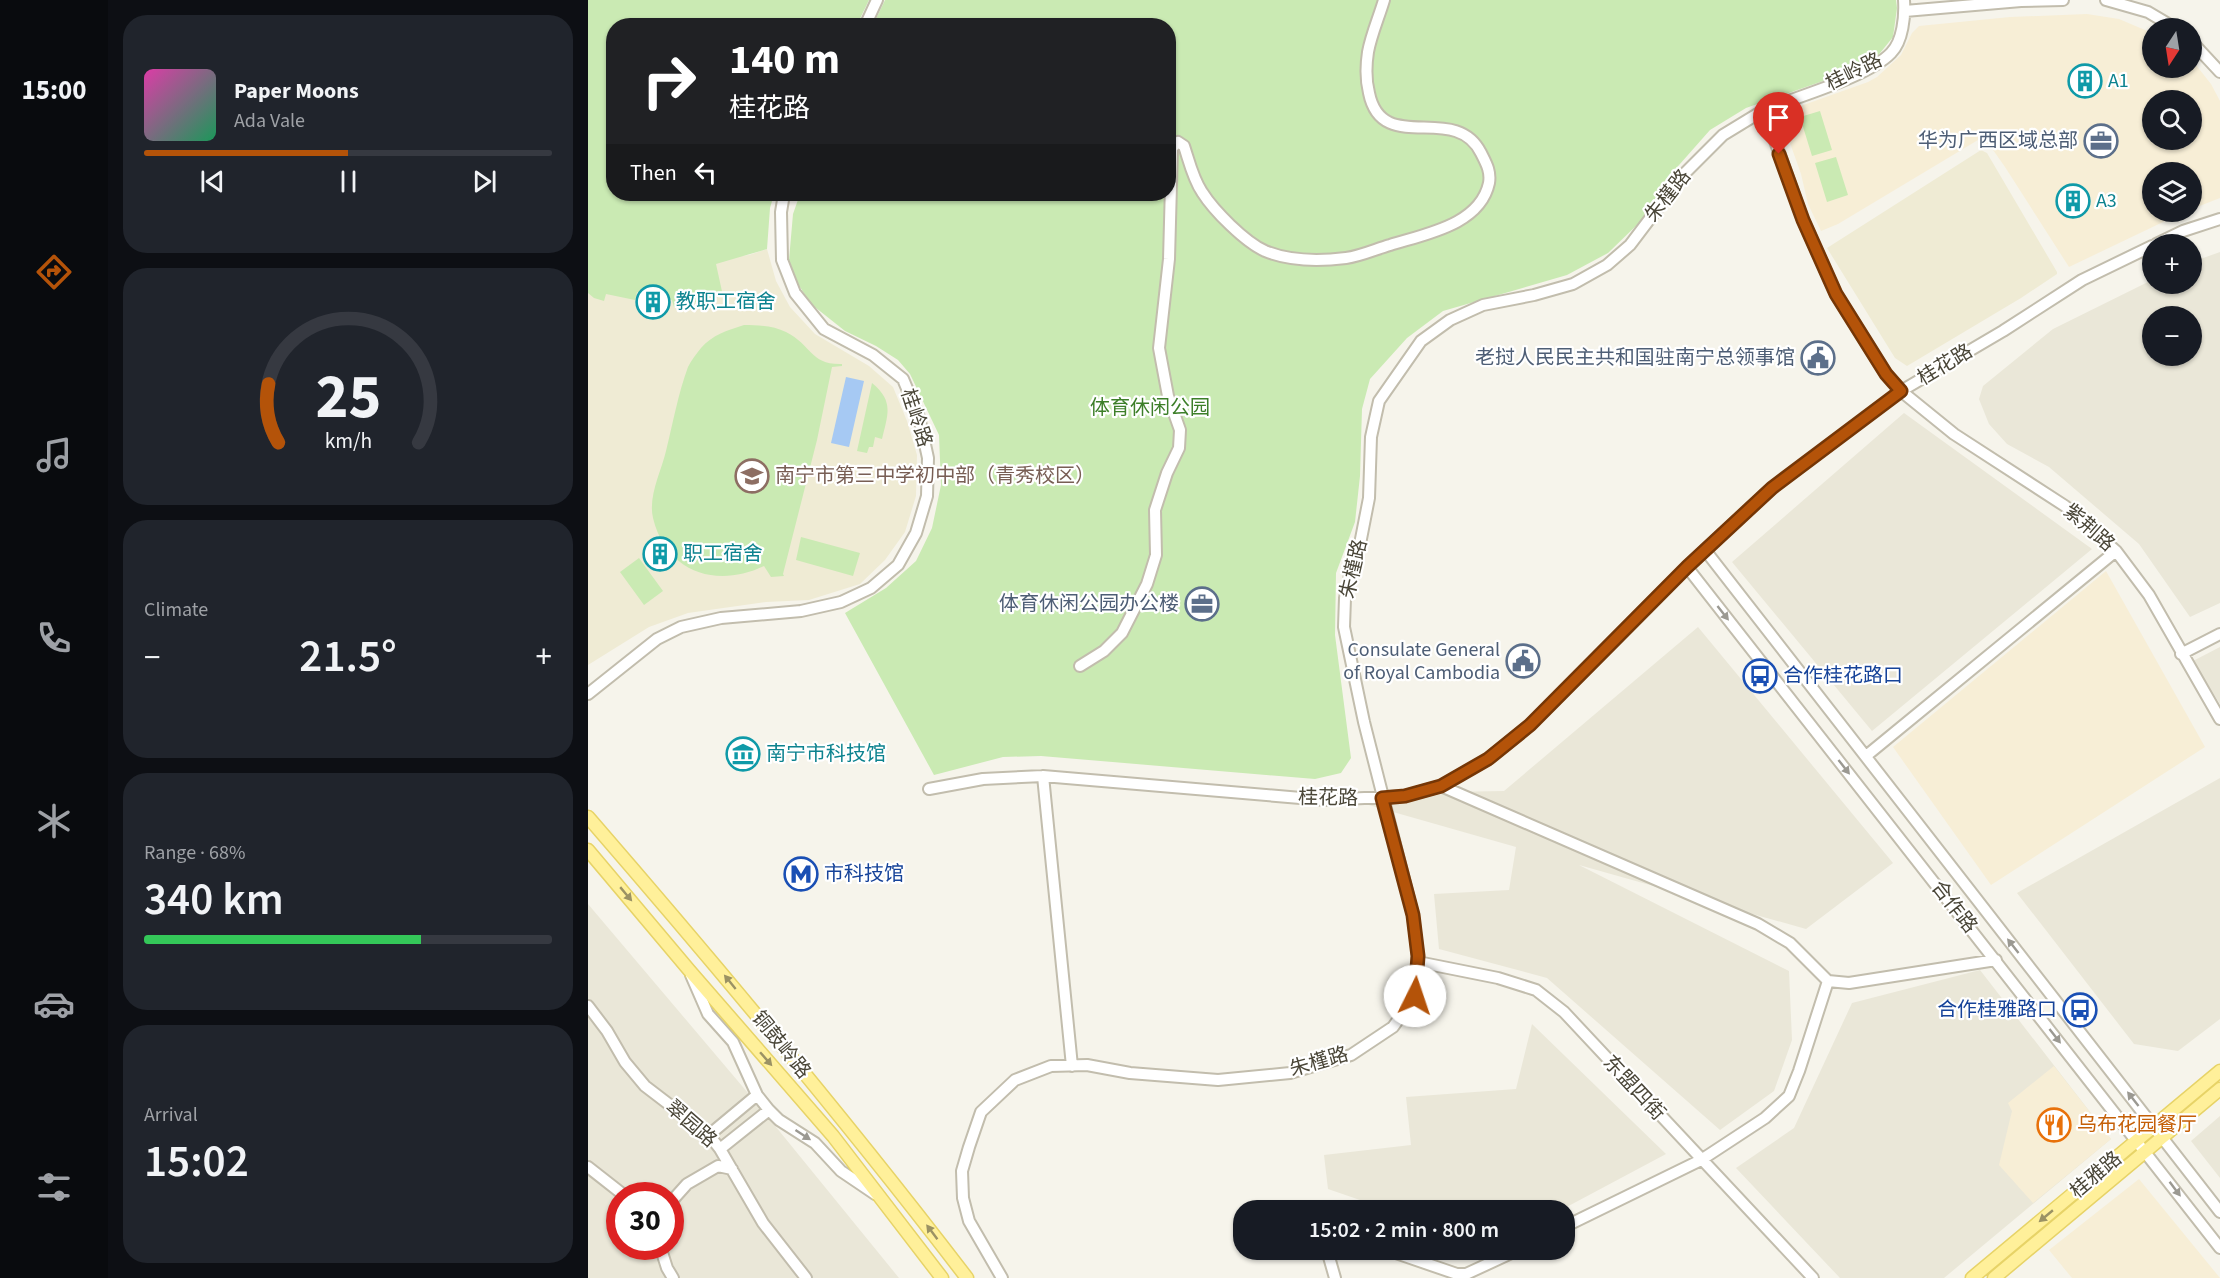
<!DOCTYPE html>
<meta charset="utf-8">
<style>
:root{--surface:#171b24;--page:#20242c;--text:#f1f3f6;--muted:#9ea1a6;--line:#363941;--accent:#b45309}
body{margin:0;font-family:"Source Sans 3","Noto Sans SC",sans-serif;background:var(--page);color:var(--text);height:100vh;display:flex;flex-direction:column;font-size:22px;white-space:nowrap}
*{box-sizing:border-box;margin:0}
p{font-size:20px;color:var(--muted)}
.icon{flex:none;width:33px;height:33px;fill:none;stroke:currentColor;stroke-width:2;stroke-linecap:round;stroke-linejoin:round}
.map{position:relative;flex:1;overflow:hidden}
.drawer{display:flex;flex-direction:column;gap:15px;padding:15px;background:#0d0f14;width:480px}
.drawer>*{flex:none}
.hud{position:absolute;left:18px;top:18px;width:570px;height:183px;border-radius:24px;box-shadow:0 2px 4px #0004;background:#202124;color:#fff;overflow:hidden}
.needle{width:39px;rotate:192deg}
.controls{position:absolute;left:1554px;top:18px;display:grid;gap:12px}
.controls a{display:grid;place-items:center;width:60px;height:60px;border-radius:50%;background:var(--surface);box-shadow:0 2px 4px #0004;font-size:30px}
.speed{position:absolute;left:18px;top:1182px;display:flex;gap:12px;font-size:30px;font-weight:700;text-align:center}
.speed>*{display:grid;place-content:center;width:78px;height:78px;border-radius:50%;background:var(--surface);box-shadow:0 2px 4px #0004;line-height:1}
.speed .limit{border:9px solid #d22;background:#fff;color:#111}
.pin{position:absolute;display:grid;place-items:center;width:51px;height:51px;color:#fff;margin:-62px -26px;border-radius:50% 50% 50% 0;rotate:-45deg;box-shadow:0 0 6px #0007}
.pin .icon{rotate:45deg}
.me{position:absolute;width:66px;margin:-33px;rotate:4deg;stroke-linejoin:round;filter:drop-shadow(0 0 4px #0008)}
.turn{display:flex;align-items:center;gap:21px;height:126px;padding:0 24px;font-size:27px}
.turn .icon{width:78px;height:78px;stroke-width:2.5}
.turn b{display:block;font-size:42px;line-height:51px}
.then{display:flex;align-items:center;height:57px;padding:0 24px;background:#0003;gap:12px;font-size:22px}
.big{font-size:45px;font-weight:600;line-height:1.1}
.drawer .card{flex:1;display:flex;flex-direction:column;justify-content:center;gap:9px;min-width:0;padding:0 21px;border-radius:24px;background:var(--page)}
.drawer .dial{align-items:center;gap:0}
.dial svg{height:156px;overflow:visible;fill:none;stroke:var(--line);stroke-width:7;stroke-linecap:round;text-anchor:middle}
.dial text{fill:var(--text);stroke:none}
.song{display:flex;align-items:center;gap:18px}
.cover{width:72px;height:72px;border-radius:9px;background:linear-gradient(135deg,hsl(320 70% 55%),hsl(150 70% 35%))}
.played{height:6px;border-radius:3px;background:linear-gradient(90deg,var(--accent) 50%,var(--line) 50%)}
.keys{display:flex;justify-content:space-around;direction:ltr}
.heat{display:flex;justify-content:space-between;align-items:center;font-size:33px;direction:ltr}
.charge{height:9px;border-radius:4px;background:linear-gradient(90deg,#34c759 68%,var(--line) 0)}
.trip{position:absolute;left:645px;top:1200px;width:342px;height:60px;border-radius:24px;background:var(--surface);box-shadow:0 2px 4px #0004;font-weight:600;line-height:60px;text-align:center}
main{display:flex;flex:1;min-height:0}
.dock{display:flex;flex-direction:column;width:108px;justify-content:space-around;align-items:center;background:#090b0e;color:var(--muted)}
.dock .icon{width:42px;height:42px}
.dock .active{color:var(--accent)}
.dock b{font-size:27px;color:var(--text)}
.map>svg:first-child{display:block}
</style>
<main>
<nav class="dock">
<b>15:00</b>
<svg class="icon active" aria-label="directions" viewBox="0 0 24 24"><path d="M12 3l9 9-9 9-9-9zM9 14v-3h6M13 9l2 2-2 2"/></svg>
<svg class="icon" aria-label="music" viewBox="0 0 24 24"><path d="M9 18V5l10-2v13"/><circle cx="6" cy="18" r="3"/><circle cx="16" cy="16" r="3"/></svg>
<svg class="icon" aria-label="phone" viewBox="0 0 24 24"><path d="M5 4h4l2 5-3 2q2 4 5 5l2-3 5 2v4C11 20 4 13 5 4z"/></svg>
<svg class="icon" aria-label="climate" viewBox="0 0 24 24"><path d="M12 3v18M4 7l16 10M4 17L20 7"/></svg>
<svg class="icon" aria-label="car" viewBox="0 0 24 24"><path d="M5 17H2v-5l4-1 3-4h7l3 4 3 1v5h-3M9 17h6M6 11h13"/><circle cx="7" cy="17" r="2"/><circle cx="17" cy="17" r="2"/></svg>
<svg class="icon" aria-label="filters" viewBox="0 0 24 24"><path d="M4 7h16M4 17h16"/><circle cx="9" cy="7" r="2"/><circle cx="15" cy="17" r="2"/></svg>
</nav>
<section class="drawer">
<div class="card">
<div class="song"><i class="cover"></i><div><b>Paper Moons</b><p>Ada Vale</p></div></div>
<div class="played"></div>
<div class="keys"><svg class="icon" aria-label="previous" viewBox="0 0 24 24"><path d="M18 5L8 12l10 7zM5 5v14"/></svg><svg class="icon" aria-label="pause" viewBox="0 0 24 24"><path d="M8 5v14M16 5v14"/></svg><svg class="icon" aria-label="next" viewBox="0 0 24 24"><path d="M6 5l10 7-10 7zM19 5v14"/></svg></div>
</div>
<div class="card dial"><svg viewBox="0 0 100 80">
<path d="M14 69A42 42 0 1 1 86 69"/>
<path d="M14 69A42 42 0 0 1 9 39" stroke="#b45309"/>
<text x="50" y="56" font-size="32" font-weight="700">25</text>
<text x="50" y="72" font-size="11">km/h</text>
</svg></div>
<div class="card"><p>Climate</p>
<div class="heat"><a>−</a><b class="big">21.5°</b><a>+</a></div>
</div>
<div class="card"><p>Range · 68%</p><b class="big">340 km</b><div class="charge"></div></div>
<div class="card"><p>Arrival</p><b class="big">15:02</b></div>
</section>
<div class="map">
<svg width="1632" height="1278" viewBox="0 0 1632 1278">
<rect width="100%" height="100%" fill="#f6f4eb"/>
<path fill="#eae7d8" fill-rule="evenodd" d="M 1632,252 L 1632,603 L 1602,617 L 1551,544 L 1461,467 L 1419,444 L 1401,424 L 1391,399 L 1395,386 L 1465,329 L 1564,280 L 1564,284 L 1604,284 L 1604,262 ZM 1604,316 L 1604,356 L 1564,356 L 1564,316 Z
M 1316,413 L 1504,549 L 1284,731 L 1144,562 Z
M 1110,627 L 1305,863 L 1218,929 L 991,865 L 1201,971 L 1204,1040 L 1186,1091 L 1132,1130 L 959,978 L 851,949 L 846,894 L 921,890 L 928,847 L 742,794 L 916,791 Z
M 1632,647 L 1632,704 L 1605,661 Z
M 1632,778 L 1632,1019 L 1590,1051 L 1546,1044 L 1429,893 Z
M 0,904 L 171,1106 L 311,1278 L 0,1278 ZM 32,1196 L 82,1196 L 82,1246 L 32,1246 Z
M 1392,970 L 1523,1139 L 1356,1278 L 1252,1278 L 1148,1168 L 1206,1128 L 1264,1003 Z
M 944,1024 L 1078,1154 L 973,1210 L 801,1210 L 740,1189 L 736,1155 L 823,1145 L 818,1097 L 928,1089 Z
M 1632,1116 L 1632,1178 L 1603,1141 Z"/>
<path fill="#f7eed6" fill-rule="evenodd" d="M 1499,14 L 1531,19 L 1564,33 L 1564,68 L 1604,68 L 1604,60 L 1623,84 L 1632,101 L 1632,198 L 1604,209 L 1604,172 L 1564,172 L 1564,212 L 1596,212 L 1481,267 L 1417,167 L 1403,147 L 1390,140 L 1250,224 L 1233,231 L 1220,204 L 1213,174 L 1202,143 L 1201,114 L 1207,108 L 1280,82 L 1289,77 L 1313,55 L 1324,33 L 1331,26 L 1422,17 ZM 1564,100 L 1604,100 L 1604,140 L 1564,140 Z
M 1518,571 L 1617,747 L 1403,885 L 1305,747 Z
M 1466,1066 L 1523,1139 L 1445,1203 L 1411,1165 L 1424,1111 L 1420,1103 Z
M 1551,1179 L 1632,1278 L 1484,1278 L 1461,1250 Z"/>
<path fill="#efebd4" d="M 1393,150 L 1399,153 L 1469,272 L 1469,274 L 1433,298 L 1319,366 L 1307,358 L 1239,248 Z
M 179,249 L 188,281 L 202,307 L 227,334 L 281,366 L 305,387 L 319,421 L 329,455 L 328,496 L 317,532 L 297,560 L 272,584 L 221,600 L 178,602 L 100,613 L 61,627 L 0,665 L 0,273 L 161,255 Z"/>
<path fill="#caeab3" d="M 0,0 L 281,0 L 269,25 L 26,26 L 26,194 L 186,194 L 182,208 L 179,249 L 128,264 L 135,296 L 86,307 L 84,300 L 49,292 L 47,300 L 18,294 L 16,301 L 6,298 L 0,293 Z
M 297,0 L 1308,0 L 1309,8 L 1305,37 L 1288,58 L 1267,73 L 1238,80 L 1158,108 L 1122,130 L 1084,173 L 1052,222 L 1020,253 L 979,275 L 855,311 L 819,338 L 782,379 L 774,409 L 772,476 L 767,522 L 748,573 L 747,635 L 763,758 L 753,773 L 727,779 L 453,756 L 415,757 L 346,775 L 257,613 L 298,588 L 328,561 L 344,528 L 353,485 L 351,435 L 322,374 L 310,360 L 288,346 L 257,331 L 223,304 L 210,284 L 201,260 L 205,214 L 212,194 L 580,194 L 580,26 L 285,25 Z
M 1232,111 L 1244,150 L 1224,156 L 1212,117 Z
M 1248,157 L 1260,195 L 1239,202 L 1227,163 Z
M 156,325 C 170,325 186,326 198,332 C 224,345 222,365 254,364 L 254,366 L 244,367 L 229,440 L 195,574 L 196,576 L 183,577 L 176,566 C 128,589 78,572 65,518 C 60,496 73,472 78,451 C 85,423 90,394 100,367 C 103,361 108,354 113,348 C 124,335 140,330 156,325 Z
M 284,383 C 306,401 300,414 294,439 L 287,437 L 285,447 L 281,447 L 279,453 L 269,451 Z
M 213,537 L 272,553 L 265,576 L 208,560 Z
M 51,558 L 75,591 L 56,605 L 32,572 Z"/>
<path fill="#a6c9f3" d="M 258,377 L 276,381 L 261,447 L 243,443 Z"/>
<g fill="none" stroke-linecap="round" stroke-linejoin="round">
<g stroke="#c2bdad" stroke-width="14">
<path id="minor" d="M 1518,0 L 1560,12 L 1587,28
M 1317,11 L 1433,1 L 1475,0
M 277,26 L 289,0
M 1604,42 L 1632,72
M 1176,110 C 1208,97 1280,77 1303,53 C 1315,41 1317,16 1316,0
M 1568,244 L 1595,231 L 1632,219
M 1117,550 L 1632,1212
M 1099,567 L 1632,1248
M 1593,654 L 1632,634
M 492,666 L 516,651 L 534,633 L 559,584 L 568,555 L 567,510 L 579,473 L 591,448 L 592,430 L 580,396 L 571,348 L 581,259 L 584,148 L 590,142 L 596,146 C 601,161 605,179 614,192 C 626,211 657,242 677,251 C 701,261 733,261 758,258 C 773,256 788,249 802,245 C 837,234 892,225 901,183 C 903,171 898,163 893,153 C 867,101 794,157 781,93 C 778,81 778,65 780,52 C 783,35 791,17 796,0
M 0,694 L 69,639 L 93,627 L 133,618 L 213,611 L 253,602 L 283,588 L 310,565 L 328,533 L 339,496 L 340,458 L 331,417 L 315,379 L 285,355 L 236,329 L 207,293 L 194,260 L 193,212 L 196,194
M 1278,756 L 1528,551
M 455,776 L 484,1066
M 853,786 L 1170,924 L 1202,943 L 1240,981 L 1261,983 L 1408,960
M 341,789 L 395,779 L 455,776 L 736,800 L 817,796 L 853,786 L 900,759 L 942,725 L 1099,567 L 1184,488 L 1313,391 L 1415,331 L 1494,280 L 1564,246
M 830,962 L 910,978 L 948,990 L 976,1012 L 1225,1278
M 103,975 L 120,1014 L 145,1042 L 169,1095 L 181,1110 L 191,1120 L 227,1143 L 253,1171 L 287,1194
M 0,1006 L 19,1031 L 37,1062 L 57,1086 L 121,1135 L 132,1149 L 175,1223 L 218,1278
M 121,1135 L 169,1095
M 132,1149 L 181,1110
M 0,1167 L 37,1196
M 82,1203 L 99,1184 L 130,1166 L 144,1169
M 976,1227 L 1113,1160 L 1177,1118 L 1201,1096 L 1211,1071 L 1240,981
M 72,1246 L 79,1268 L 85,1278
M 739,1250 L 747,1278
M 799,1250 L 869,1274 L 878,1274 L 930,1250
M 414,1278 L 381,1221 L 375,1198 L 374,1171 L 381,1147 L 393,1112 L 427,1080 L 463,1066 L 499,1065 L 542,1073 L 630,1080 L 702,1073 L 763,1055 L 805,1027 L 827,996 L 830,956 L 825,915 L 776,722 L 756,627 L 757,598 L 763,571 L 772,544 L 781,498 L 783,437 L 791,401 L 833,341 L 862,320 L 895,305 L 946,295 L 985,284 L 1019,265 L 1042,245 L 1095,175 L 1135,135 L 1176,110 L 1215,220 L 1248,294 L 1298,374 L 1313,391 L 1366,434 L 1477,506 L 1528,551 L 1561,595 L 1632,719"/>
</g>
<g stroke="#e7d367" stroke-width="15">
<path id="major" d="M 0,817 C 130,967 258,1120 379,1278
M 0,850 L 101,970 L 245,1136 L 354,1278
M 1384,1278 L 1632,1071
M 1406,1278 L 1632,1089"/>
</g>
<use href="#minor" stroke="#fff" stroke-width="10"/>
<use href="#major" stroke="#fff09a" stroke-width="12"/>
</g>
<defs><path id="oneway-solid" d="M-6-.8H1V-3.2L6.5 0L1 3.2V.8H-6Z" transform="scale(1.5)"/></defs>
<g fill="#9b9992">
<use href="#oneway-solid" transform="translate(1135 613) rotate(52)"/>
<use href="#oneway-solid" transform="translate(1256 767) rotate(52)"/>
<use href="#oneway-solid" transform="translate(1425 946) rotate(-128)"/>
<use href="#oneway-solid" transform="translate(1467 1036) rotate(52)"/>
<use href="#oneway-solid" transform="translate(1545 1099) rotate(-128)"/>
<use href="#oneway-solid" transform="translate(215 1135) rotate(33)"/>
<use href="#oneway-solid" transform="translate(1587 1189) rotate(53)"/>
</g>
<g fill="#9b9264">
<use href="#oneway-solid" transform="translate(38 894) rotate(50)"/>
<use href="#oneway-solid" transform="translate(142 982) rotate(-129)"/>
<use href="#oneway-solid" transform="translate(178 1059) rotate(49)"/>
<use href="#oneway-solid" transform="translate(1458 1216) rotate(140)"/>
<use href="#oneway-solid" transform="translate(344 1232) rotate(-127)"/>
</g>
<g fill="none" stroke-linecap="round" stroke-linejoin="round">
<g stroke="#753606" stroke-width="15">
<path id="route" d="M 827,996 L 830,956 L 825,915 L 794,798 L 817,796 L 853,786 L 900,759 L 942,725 L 1099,567 L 1184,488 L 1313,391 L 1298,374 L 1248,294 L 1215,220 L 1191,154"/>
</g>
<use href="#route" stroke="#b45309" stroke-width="10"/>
</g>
<defs>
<g id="building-ring" transform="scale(1.725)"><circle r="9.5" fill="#fff" stroke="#0f9aa8" stroke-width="1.5"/><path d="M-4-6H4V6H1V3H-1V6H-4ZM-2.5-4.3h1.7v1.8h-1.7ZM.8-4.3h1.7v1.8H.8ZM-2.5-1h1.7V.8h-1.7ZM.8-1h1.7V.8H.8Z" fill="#0f9aa8"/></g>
<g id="office-ring" transform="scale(1.725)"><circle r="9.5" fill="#fff" stroke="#5c6f8a" stroke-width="1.5"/><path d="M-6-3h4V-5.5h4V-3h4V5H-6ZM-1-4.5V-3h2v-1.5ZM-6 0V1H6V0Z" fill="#5c6f8a"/></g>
<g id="civic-ring" transform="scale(1.725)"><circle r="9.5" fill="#fff" stroke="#5c6f8a" stroke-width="1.5"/><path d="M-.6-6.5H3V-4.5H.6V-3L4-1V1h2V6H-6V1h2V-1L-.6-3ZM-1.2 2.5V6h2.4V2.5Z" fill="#5c6f8a"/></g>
<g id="school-ring" transform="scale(1.725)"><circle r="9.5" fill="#fff" stroke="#8d6e63" stroke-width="1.5"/><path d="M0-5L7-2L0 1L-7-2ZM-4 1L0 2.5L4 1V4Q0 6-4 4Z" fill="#8d6e63"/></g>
<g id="bus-ring" transform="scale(1.725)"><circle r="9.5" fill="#fff" stroke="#1a4fb4" stroke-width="1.5"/><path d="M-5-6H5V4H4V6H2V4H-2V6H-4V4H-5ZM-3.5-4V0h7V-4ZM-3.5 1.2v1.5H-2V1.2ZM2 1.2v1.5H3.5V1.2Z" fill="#1a4fb4"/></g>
<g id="museum-ring" transform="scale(1.725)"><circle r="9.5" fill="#fff" stroke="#0f9aa8" stroke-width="1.5"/><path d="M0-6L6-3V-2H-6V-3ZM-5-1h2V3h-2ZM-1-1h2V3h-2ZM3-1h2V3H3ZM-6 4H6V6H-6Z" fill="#0f9aa8"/></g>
<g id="metro-ring" transform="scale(1.725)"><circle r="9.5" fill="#fff" stroke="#1a4fb4" stroke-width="1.5"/><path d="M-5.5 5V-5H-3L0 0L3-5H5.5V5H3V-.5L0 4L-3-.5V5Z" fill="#1a4fb4"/></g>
<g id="restaurant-ring" transform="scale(1.725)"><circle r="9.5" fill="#fff" stroke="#e8710a" stroke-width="1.5"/><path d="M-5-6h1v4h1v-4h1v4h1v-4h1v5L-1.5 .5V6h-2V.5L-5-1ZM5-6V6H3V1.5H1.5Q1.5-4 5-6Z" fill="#e8710a"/></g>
</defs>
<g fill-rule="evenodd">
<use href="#building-ring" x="1497" y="81"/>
<use href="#office-ring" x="1513" y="141"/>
<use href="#building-ring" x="1485" y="201"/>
<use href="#building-ring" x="65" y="302"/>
<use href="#civic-ring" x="1230" y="358"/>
<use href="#school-ring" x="164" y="476"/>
<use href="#building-ring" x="72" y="554"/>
<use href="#office-ring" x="614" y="604"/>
<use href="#civic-ring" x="935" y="661"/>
<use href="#bus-ring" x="1172" y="676"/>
<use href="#museum-ring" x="155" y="754"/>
<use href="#metro-ring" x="213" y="874"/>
<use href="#bus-ring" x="1492" y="1010"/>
<use href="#restaurant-ring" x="1466" y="1125"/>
</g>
<g text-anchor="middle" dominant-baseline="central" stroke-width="4.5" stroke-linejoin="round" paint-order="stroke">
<g font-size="20" fill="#4a4638" stroke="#fff">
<text transform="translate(1266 72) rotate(-26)">桂岭路</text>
<text transform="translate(1080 196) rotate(-52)">朱槿路</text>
<text transform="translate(1357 365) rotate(-31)">桂花路</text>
<text transform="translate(328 418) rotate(72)">桂岭路</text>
<text transform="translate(1501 528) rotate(41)">紫荆路</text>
<text transform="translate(766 569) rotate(-77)">朱槿路</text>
<text transform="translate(740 798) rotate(1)">桂花路</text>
<text transform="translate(1366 907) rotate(52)">合作路</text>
<text transform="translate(193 1045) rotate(51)">铜鼓岭路</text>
<text transform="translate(731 1062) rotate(-16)">朱槿路</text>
<text transform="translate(1046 1088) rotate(47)">东盟四街</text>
<text transform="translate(103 1124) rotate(41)">翠园路</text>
<text transform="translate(1508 1175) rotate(-40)">桂雅路</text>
</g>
<g font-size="20" fill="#0d838f" stroke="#fff" text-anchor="start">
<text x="1520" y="81">A1</text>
<text x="1508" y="201">A3</text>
<text x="88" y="302">教职工宿舍</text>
<text x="95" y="554">职工宿舍</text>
<text x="178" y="754">南宁市科技馆</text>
</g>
<g font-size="20" fill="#4e5e75" stroke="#fff" text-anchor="end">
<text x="1490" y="141">华为广西区域总部</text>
<text x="1207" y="358">老挝人民民主共和国驻南宁总领事馆</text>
<text x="591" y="604">体育休闲公园办公楼</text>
<text x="912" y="650">Consulate General<tspan x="912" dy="23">of Royal Cambodia</tspan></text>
</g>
<g font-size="20" fill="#3d7f29" stroke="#fff">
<text x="562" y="408">体育休闲公园</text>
</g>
<g font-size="20" fill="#785e54" stroke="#fff" text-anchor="start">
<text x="187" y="476">南宁市第三中学初中部（青秀校区）</text>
</g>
<g font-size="20" fill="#164399" stroke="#fff" text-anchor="start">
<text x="1195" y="676">合作桂花路口</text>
<text x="236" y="874">市科技馆</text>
<text x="1469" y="1010" text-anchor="end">合作桂雅路口</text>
</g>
<g font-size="20" fill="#c56008" stroke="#fff" text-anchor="start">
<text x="1489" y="1125">乌布花园餐厅</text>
</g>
</g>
</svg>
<div class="controls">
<a><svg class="needle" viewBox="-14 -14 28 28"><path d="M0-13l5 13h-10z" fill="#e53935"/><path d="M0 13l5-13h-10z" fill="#9ea1a6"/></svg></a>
<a><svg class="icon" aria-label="search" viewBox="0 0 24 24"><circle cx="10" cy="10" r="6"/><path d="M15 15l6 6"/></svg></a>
<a><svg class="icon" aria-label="layers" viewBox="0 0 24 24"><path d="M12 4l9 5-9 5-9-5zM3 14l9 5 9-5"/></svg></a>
<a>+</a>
<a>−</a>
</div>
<div class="speed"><div class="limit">30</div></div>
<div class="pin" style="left:1191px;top:154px;background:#d93025"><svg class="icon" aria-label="arrive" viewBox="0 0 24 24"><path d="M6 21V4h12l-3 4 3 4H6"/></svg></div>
<svg class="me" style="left:827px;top:996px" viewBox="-20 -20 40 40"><circle r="19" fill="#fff"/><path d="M0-13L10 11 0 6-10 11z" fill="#b45309"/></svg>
<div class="trip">15:02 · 2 min · 800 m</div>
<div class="hud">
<div class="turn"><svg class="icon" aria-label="right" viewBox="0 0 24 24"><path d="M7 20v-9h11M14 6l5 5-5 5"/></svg><div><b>140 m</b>桂花路</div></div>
<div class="then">Then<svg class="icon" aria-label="left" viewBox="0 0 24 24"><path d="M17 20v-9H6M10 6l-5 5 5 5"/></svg></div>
</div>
</div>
</main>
